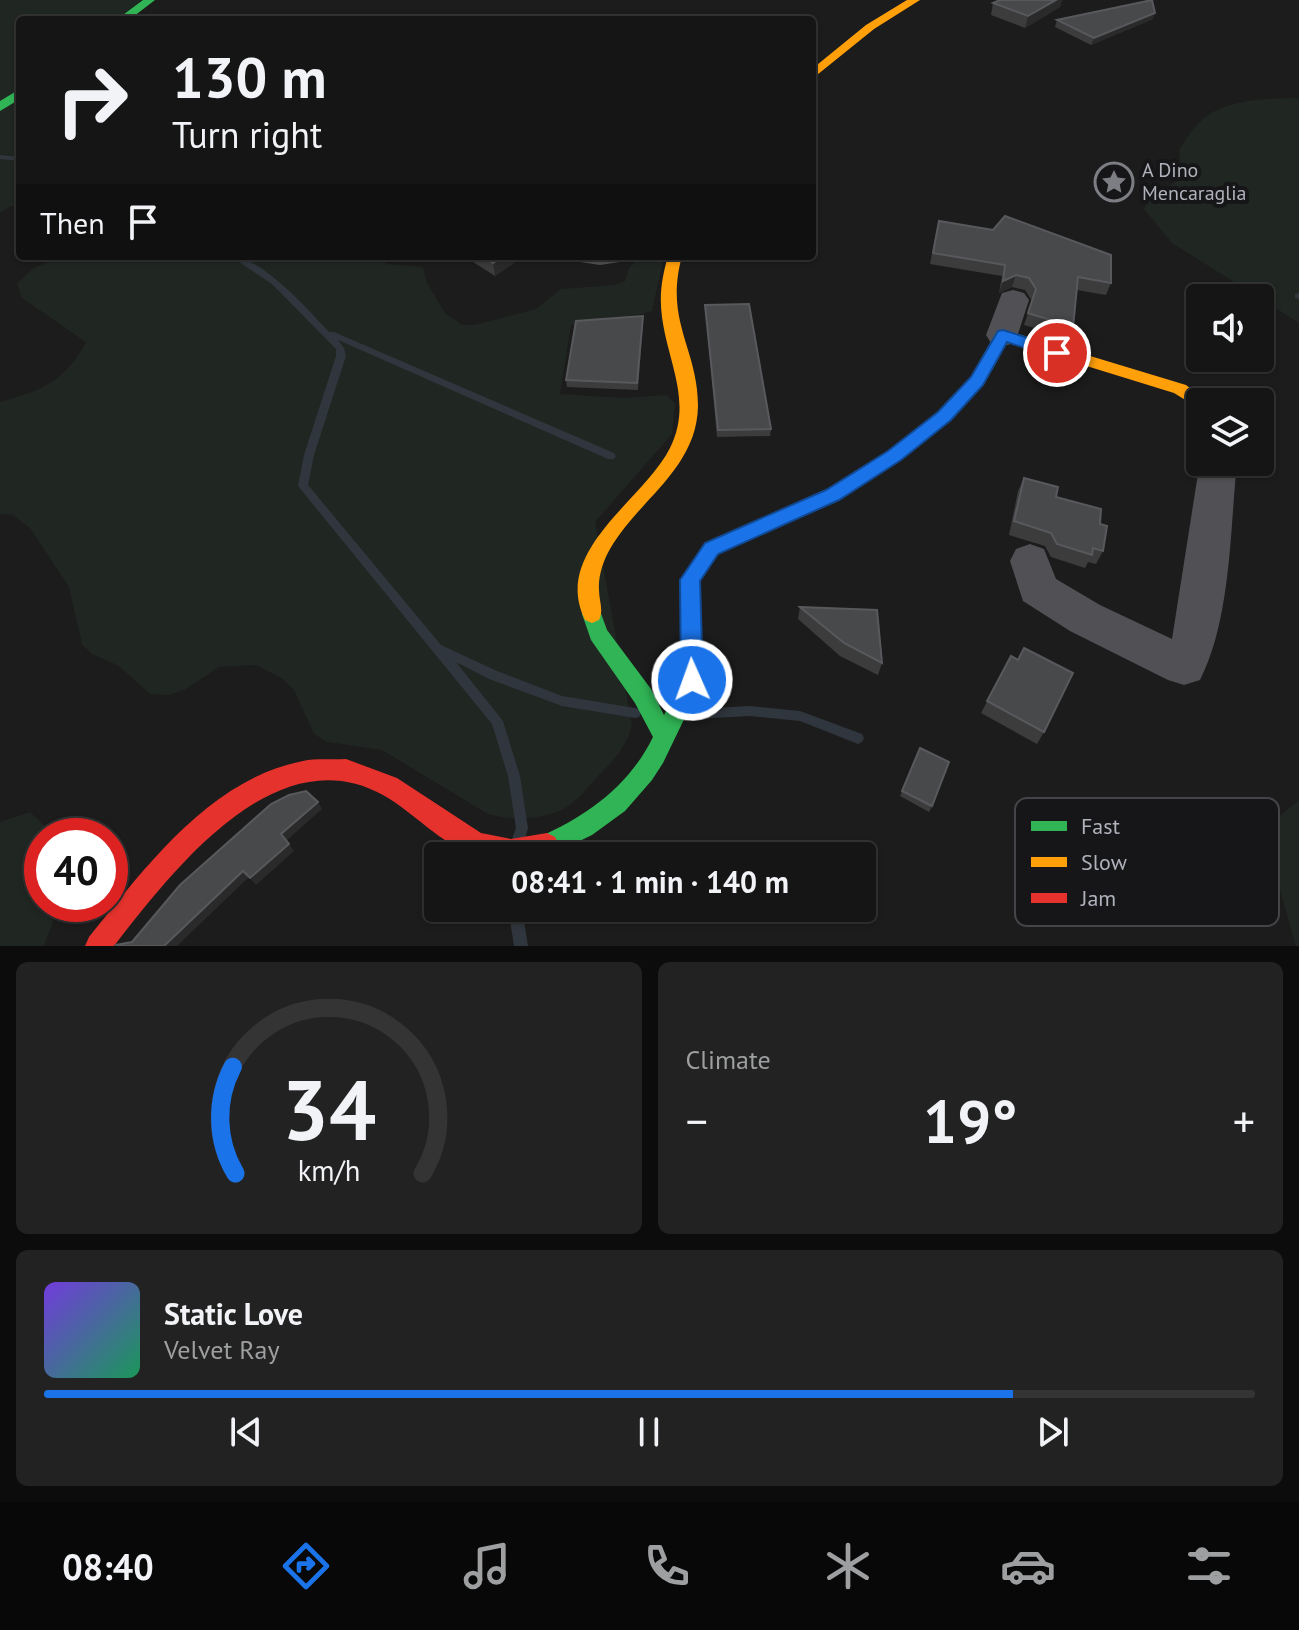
<!DOCTYPE html>
<meta charset="utf-8">
<style>
:root{--surface:#151515;--page:#222;--text:#f1f3f6;--muted:#9d9fa0;--line:#343434;--accent:#1a73e8}
body{margin:0;font-family:"PT Sans",sans-serif;background:var(--page);color:var(--text);height:100vh;display:flex;flex-direction:column;font-size:30px;white-space:nowrap}
*{box-sizing:border-box;margin:0}
p{font-size:26px;color:var(--muted)}
.icon{flex:none;width:44px;height:44px;fill:none;stroke:currentColor;stroke-width:2;stroke-linecap:round;stroke-linejoin:round}
.map{position:relative;height:946px;overflow:hidden}
.panel{display:flex;flex-direction:column;gap:16px;padding:16px;background:#0c0c0c;flex:1}
.panel>*{flex:none}
.hud{position:absolute;left:16px;top:16px;width:800px;height:244px;border-radius:8px;box-shadow:0 2px 6px #0004,0 0 0 2px var(--line);background:#151515;color:var(--text);overflow:hidden}
.controls{position:absolute;left:1186px;top:284px;display:grid;gap:16px}
.controls a{display:grid;place-items:center;width:88px;height:88px;border-radius:8px;background:var(--surface);box-shadow:0 2px 6px #0004,0 0 0 2px var(--line);font-size:40px}
.speed{position:absolute;left:24px;top:818px;display:flex;gap:16px;font-size:40px;font-weight:700;text-align:center}
.speed>*{display:grid;place-content:center;width:104px;height:104px;border-radius:50%;background:var(--surface);box-shadow:0 2px 6px #0004,0 0 0 2px var(--line);line-height:1}
.speed .limit{border:12px solid #d22;background:#fff;color:#111}
.pin{position:absolute;display:grid;place-items:center;width:68px;height:68px;color:#fff;margin:-34px;border:4px solid #fff;border-radius:50%;box-shadow:0 2px 8px #0007}
.me{position:absolute;width:88px;margin:-44px;rotate:358deg;stroke-linejoin:round;filter:drop-shadow(0 0 6px #0008)}
.turn{display:flex;align-items:center;gap:28px;height:168px;padding:0 24px;font-size:36px}
.turn .icon{width:104px;height:104px;stroke-width:2.5}
.turn b{display:block;font-size:56px;line-height:68px}
.then{display:flex;align-items:center;height:76px;padding:0 24px;background:#0003;gap:16px;font-size:30px}
.big{font-size:60px;font-weight:700;line-height:1.1}
.panel .widget{flex:1;display:flex;flex-direction:column;justify-content:center;gap:12px;min-width:0;padding:0 28px;border-radius:12px;background:var(--page)}
.panel .dial{align-items:center;gap:0}
.dial svg{height:208px;overflow:visible;fill:none;stroke:var(--line);stroke-width:7;stroke-linecap:round;text-anchor:middle}
.dial text{fill:var(--text);stroke:none}
.song{display:flex;align-items:center;gap:24px}
.cover{width:96px;height:96px;border-radius:12px;background:linear-gradient(135deg,hsl(260 70% 55%),hsl(150 70% 35%))}
.played{height:8px;border-radius:4px;background:linear-gradient(90deg,var(--accent) 80%,var(--line) 80%)}
.keys{display:flex;justify-content:space-around;direction:ltr}
.heat{display:flex;justify-content:space-between;align-items:center;font-size:44px;direction:ltr}
.panel .tiles{flex:1;display:grid;gap:16px;grid-template-columns:1fr 1fr}
.widget:last-child{grid-column:span 2}
.trip{position:absolute;left:424px;top:842px;width:452px;height:80px;border-radius:8px;background:var(--surface);box-shadow:0 2px 6px #0004,0 0 0 2px var(--line);font-weight:700;line-height:80px;text-align:center}
.tab-bar{display:flex;height:128px;justify-content:space-around;align-items:center;background:#080808;color:var(--muted)}
.tab-bar .icon{width:56px;height:56px}
.tab-bar .on{color:var(--accent)}
.tab-bar b{font-size:36px;color:var(--text)}
.map>svg:first-child{display:block}
</style>
<div class="map">
<svg width="1299" height="946" viewBox="0 0 1299 946">
<rect width="100%" height="100%" fill="#1c1c1c"/>
<path fill="#202622" d="M 0,0 L 142,0 L 115,20 L 20,20 L 20,205 L 9,207 L 0,213 Z
M 1295,98 L 1299,100 L 1299,323 L 1172,243 L 1144,209 L 1150,197 L 1182,178 L 1179,150 C 1185,141 1190,131 1198,124 C 1221,99 1263,99 1295,98 Z
M 61,256 L 375,256 L 387,264 L 423,267 L 427,283 L 445,313 L 462,325 L 475,325 L 536,309 L 561,289 L 615,285 L 625,281 L 630,266 L 641,256 L 664,256 L 652,311 L 615,321 L 571,325 L 560,394 L 624,398 L 667,395 L 675,404 L 672,434 L 595,522 L 632,725 C 626,748 614,760 598,776 C 589,786 578,800 567,807 C 544,820 512,821 488,814 L 382,750 L 328,742 L 314,734 L 294,690 L 283,679 L 256,665 L 219,667 L 186,689 L 169,695 L 150,694 L 119,666 L 92,654 L 82,644 L 69,587 L 30,528 L 13,515 L 0,514 L 0,402 C 41,391 66,381 86,342 L 22,298 L 17,283 L 34,268 Z
M 1299,800 L 1299,946 L 1296,946 L 1263,830 Z
M 30,812 L 47,828 L 46,836 L 42,836 L 42,904 L 56,904 L 58,908 L 44,946 L 0,946 L 0,822 Z"/>
<g fill="none" stroke-linecap="round" stroke-linejoin="round">
<path fill="#30363d" fill-rule="evenodd" d="M 0,155 L 20,157 L 20,161 L 0,159 Z
M 230,256 C 261,256 308,310 329,332 L 334,332 L 614,453 L 616,456 L 614,459 L 608,459 L 338,340 L 344,348 L 346,356 L 314,455 L 308,485 L 441,645 L 497,671 L 562,696 L 635,708 L 639,709 L 641,713 L 639,717 L 635,718 L 562,706 L 489,679 L 456,662 L 503,721 L 520,776 L 528,828 L 520,856 L 506,856 L 516,828 L 508,776 L 492,724 L 298,486 L 304,455 L 336,356 L 336,349 L 272,284 Z
M 1299,293 L 1299,299 L 1295,298 L 1295,294 Z
M 750,706 L 800,711 L 862,734 L 864,738 L 862,742 L 858,744 L 800,721 L 750,716 L 693,719 L 689,718 L 687,714 L 689,710 L 693,709 Z
M 508,908 L 522,908 L 528,946 L 514,946 Z"/>
<path fill="#515155" fill-rule="evenodd" d="M 565,256 L 635,256 L 633,260 L 600,265 L 567,260 Z"/>
<path fill="#515155" fill-rule="evenodd" d="M 1013,290 L 1024,293 L 1029,300 L 1015,343 L 1003,346 L 991,343 L 986,335 L 1002,293 Z
M 1200,461 L 1237,462 C 1230,530 1231,619 1200,680 L 1184,685 L 1168,680 L 1070,631 L 1023,601 L 1010,561 L 1016,549 L 1030,544 L 1044,549 L 1056,579 L 1100,605 L 1172,639 Z"/>
<path fill="#30b455" fill-rule="evenodd" d="M 143,0 L 155,0 L 129,20 L 116,20 Z
M 20,89 L 20,99 L 0,111 L 0,101 Z
M 1003,330 L 1050,343 L 1052,347 L 1044,352 L 1007,342 L 983,385 L 950,420 L 901,460 L 838,500 L 719,553 L 700,581 L 703,680 L 663,763 L 652,780 L 625,811 L 592,835 L 555,853 L 549,856 L 539,853 L 535,845 L 539,837 C 587,816 629,786 653,737 L 635,703 L 591,640 L 582,614 L 585,608 L 592,605 L 599,608 L 607,630 L 651,689 L 664,715 L 681,680 L 680,580 L 705,543 L 826,490 L 889,450 L 938,412 L 971,377 L 997,331 Z"/>
<path fill="#ff9f0a" fill-rule="evenodd" d="M 907,0 L 920,0 L 874,29 L 812,79 L 812,69 L 866,25 Z
M 668,256 L 682,256 C 664,322 698,348 698,406 C 697,469 638,500 610,549 C 603,561 598,577 599,590 C 599,601 604,610 599,620 L 592,623 L 585,620 C 551,551 644,500 670,448 C 693,402 668,363 662,317 C 659,295 662,277 668,256 Z
M 1044,342 L 1186,385 L 1208,402 L 1200,402 L 1200,409 L 1174,393 L 1038,351 L 1036,347 L 1038,343 Z"/>
<path fill="#e5322d" fill-rule="evenodd" d="M 346,759 L 397,778 L 481,833 L 511,839 L 547,833 L 555,837 L 559,845 L 555,853 L 549,856 C 527,856 497,861 475,855 C 440,844 415,813 383,795 C 275,735 172,872 114,946 L 85,946 L 89,937 C 145,868 210,779 303,761 C 316,758 332,760 346,759 Z"/>
</g>
<path fill="#3c3c3d" d="M 1000,0 L 1062,0 L 1060,7 L 1025,28 L 991,15 L 993,3 Z
M 1153,19 L 1091,45 L 1055,27 L 1057,20 Z
M 936,233 L 1111,283 L 1106,295 L 1077,290 L 1073,327 L 1069,338 L 1024,325 L 1032,301 L 1025,290 L 1012,287 L 999,293 L 1002,276 L 930,264 Z
M 467,256 L 524,256 L 495,276 L 467,258 Z
M 705,305 L 771,429 L 770,436 L 717,437 Z
M 643,323 L 638,390 L 567,387 L 566,380 Z
M 1024,478 L 1100,524 L 1103,551 L 1096,564 L 1088,562 L 1085,568 L 1051,557 L 1045,546 L 1009,535 L 1018,491 Z
M 800,607 L 882,663 L 878,675 L 840,656 L 798,619 Z
M 1011,656 L 1018,660 L 1044,732 L 1037,744 L 981,713 Z
M 920,748 L 932,806 L 929,812 L 900,796 Z
M 1102,800 L 1123,867 L 1113,877 L 1069,858 L 1077,827 L 1085,817 L 1092,819 L 1093,811 Z"/>
<path fill="#2a2a2a" d="M 1056,0 L 1062,0 L 1060,7 L 1025,28 L 1028,16 Z
M 1155,13 L 1153,19 L 1091,45 L 1094,38 Z
M 503,256 L 524,256 L 495,276 L 493,263 Z
M 1016,275 L 1012,287 L 999,293 L 1003,281 Z
M 318,802 L 322,809 L 286,841 L 281,834 Z
M 289,844 L 294,851 L 256,885 L 250,878 Z
M 243,871 L 249,877 L 177,946 L 164,946 Z"/>
<path fill="#48494b" stroke="#58595c" stroke-width="2" d="M 1000,0 L 1056,0 L 1028,16 L 993,3 Z
M 1152,0 L 1155,13 L 1094,38 L 1057,20 Z
M 1005,216 L 1111,255 L 1111,283 L 1078,277 L 1073,327 L 1028,313 L 1036,289 L 1029,278 L 1016,275 L 1003,281 L 1005,265 L 933,253 L 939,221 L 993,230 Z
M 483,256 L 503,256 L 493,263 Z
M 749,304 L 771,429 L 718,430 L 705,305 Z
M 643,316 L 637,383 L 566,380 L 576,321 Z
M 1024,478 L 1058,487 L 1056,497 L 1101,509 L 1100,524 L 1107,526 L 1103,551 L 1093,548 L 1092,555 L 1057,544 L 1051,533 L 1014,521 Z
M 800,607 L 877,610 L 882,663 L 844,643 Z
M 1024,648 L 1073,673 L 1044,732 L 987,701 L 1011,656 L 1018,660 Z
M 920,748 L 949,762 L 932,806 L 902,791 Z
M 306,791 L 318,802 L 281,834 L 289,844 L 250,878 L 243,871 L 164,946 L 117,946 L 116,945 L 132,942 L 180,885 L 271,804 L 289,795 Z"/>
<path fill="#1a73e8" stroke="#114b97" stroke-width="2" d="M 1003,330 L 1063,349 L 1065,353 L 1057,359 L 1007,342 L 983,385 L 951,420 L 901,460 L 839,500 L 718,554 L 700,581 L 703,680 L 700,686 L 692,689 L 684,686 L 681,680 L 680,580 L 705,543 L 826,490 L 888,451 L 938,412 L 971,377 L 998,331 Z"/>
<defs>
<g id="sight-ring" transform="scale(2)"><circle r="9.5" fill="#161618" stroke="#7c7e83" stroke-width="1.5"/><path d="M0-6L1.8-2.2L6-1.7L2.9 1.2L3.7 5.4L0 3.3L-3.7 5.4L-2.9 1.2L-6-1.7L-1.8-2.2Z" fill="#7c7e83"/></g>
</defs>
<g fill-rule="evenodd">
<use href="#sight-ring" x="1114" y="182"/>
</g>
<g text-anchor="middle" dominant-baseline="central" stroke-width="8" stroke-linejoin="round" paint-order="stroke">
<g font-size="20" fill="#afb2bb" stroke="#161618" text-anchor="start">
<text x="1142" y="170">A Dino<tspan x="1142" dy="23">Mencaraglia</tspan></text>
</g>
</g>
<rect x="1015" y="798" width="264" height="128" rx="12" fill="#161618" stroke="#444549" stroke-width="2"/>
<rect x="1031" y="821" width="36" height="10" fill="#30b455"/>
<rect x="1031" y="857" width="36" height="10" fill="#ff9f0a"/>
<rect x="1031" y="893" width="36" height="10" fill="#e5322d"/>
<g font-size="22" fill="#afb2bb">
<text x="1081" y="834">Fast</text>
<text x="1081" y="870">Slow</text>
<text x="1081" y="906">Jam</text>
</g>
</svg>
<div class="controls">
<a><svg class="icon" aria-label="sound" viewBox="0 0 24 24"><path d="M4 9h4l5-4v14l-5-4H4zM17 9q2 3 0 6"/></svg></a>
<a><svg class="icon" aria-label="layers" viewBox="0 0 24 24"><path d="M12 4l9 5-9 5-9-5zM3 14l9 5 9-5"/></svg></a>
</div>
<div class="speed"><div class="limit">40</div></div>
<div class="pin" style="left:1057px;top:353px;background:#d93025"><svg class="icon" aria-label="arrive" viewBox="0 0 24 24"><path d="M6 21V4h12l-3 4 3 4H6"/></svg></div>
<svg class="me" style="left:692px;top:680px" viewBox="-20 -20 40 40"><circle r="17" fill="#1a73e8" stroke="#fff" stroke-width="3"/><path d="M0-11L8 9 0 5-8 9z" fill="#fff"/></svg>
<div class="trip">08:41 · 1 min · 140 m</div>
<div class="hud">
<div class="turn"><svg class="icon" aria-label="right" viewBox="0 0 24 24"><path d="M7 20v-9h11M14 6l5 5-5 5"/></svg><div><b>130 m</b>Turn right</div></div>
<div class="then">Then<svg class="icon" aria-label="arrive" viewBox="0 0 24 24"><path d="M6 21V4h12l-3 4 3 4H6"/></svg></div>
</div>
</div>
<section class="panel">
<div class="tiles">
<div class="widget dial"><svg viewBox="0 0 100 80">
<path d="M14 69A42 42 0 1 1 86 69"/>
<path d="M14 69A42 42 0 0 1 13 28" stroke="#1a73e8"/>
<text x="50" y="56" font-size="32" font-weight="700">34</text>
<text x="50" y="72" font-size="11">km/h</text>
</svg></div>
<div class="widget"><p>Climate</p>
<div class="heat"><a>−</a><b class="big">19°</b><a>+</a></div>
</div>
<div class="widget">
<div class="song"><i class="cover"></i><div><b>Static Love</b><p>Velvet Ray</p></div></div>
<div class="played"></div>
<div class="keys"><svg class="icon" aria-label="previous" viewBox="0 0 24 24"><path d="M18 5L8 12l10 7zM5 5v14"/></svg><svg class="icon" aria-label="pause" viewBox="0 0 24 24"><path d="M8 5v14M16 5v14"/></svg><svg class="icon" aria-label="next" viewBox="0 0 24 24"><path d="M6 5l10 7-10 7zM19 5v14"/></svg></div>
</div>
</div>
</section>
<nav class="tab-bar">
<b>08:40</b>
<svg class="icon on" aria-label="directions" viewBox="0 0 24 24"><path d="M12 3l9 9-9 9-9-9zM9 14v-3h6M13 9l2 2-2 2"/></svg>
<svg class="icon" aria-label="music" viewBox="0 0 24 24"><path d="M9 18V5l10-2v13"/><circle cx="6" cy="18" r="3"/><circle cx="16" cy="16" r="3"/></svg>
<svg class="icon" aria-label="phone" viewBox="0 0 24 24"><path d="M5 4h4l2 5-3 2q2 4 5 5l2-3 5 2v4C11 20 4 13 5 4z"/></svg>
<svg class="icon" aria-label="climate" viewBox="0 0 24 24"><path d="M12 3v18M4 7l16 10M4 17L20 7"/></svg>
<svg class="icon" aria-label="car" viewBox="0 0 24 24"><path d="M5 17H2v-5l4-1 3-4h7l3 4 3 1v5h-3M9 17h6M6 11h13"/><circle cx="7" cy="17" r="2"/><circle cx="17" cy="17" r="2"/></svg>
<svg class="icon" aria-label="filters" viewBox="0 0 24 24"><path d="M4 7h16M4 17h16"/><circle cx="9" cy="7" r="2"/><circle cx="15" cy="17" r="2"/></svg>
</nav>
